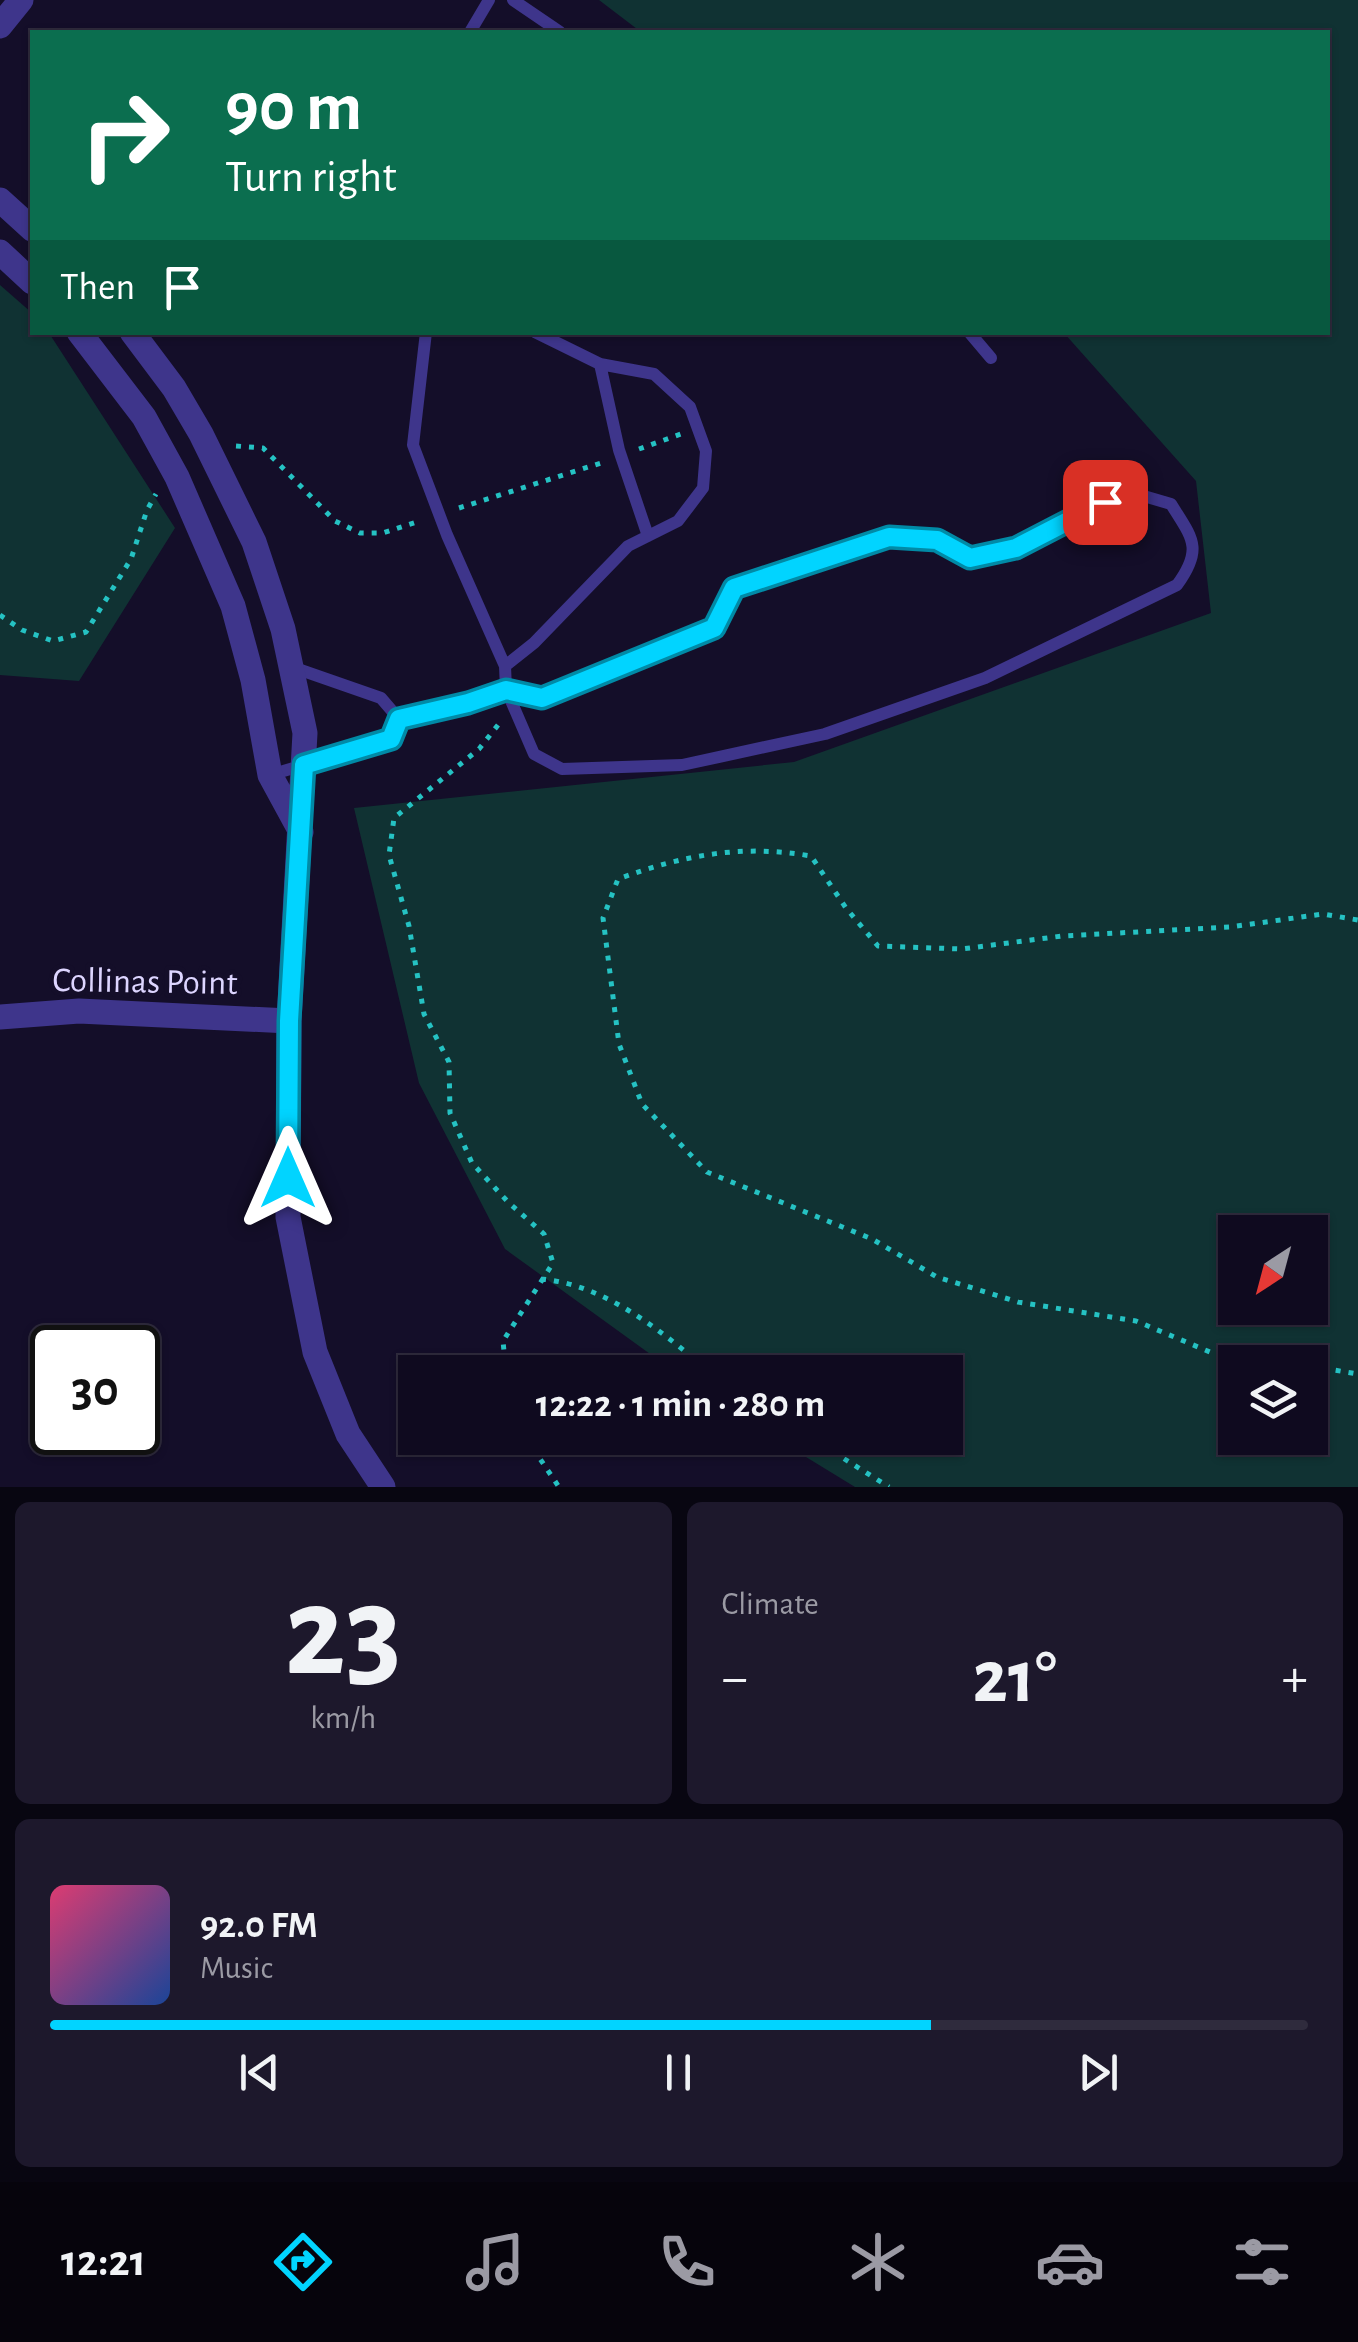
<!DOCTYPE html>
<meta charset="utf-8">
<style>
:root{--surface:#0f0a1f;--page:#1d182c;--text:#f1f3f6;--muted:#9b9aa4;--line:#2f2b3d;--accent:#01d4ff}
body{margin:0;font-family:"Alegreya Sans",sans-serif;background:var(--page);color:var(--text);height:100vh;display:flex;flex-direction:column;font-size:38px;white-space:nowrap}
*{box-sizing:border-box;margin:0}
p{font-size:32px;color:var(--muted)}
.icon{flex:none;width:55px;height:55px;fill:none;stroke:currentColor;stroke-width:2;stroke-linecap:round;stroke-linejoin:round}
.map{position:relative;height:1487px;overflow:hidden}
.drawer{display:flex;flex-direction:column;gap:15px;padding:15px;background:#080611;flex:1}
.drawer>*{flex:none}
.guide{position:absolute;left:30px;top:30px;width:1300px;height:305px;border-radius:0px;box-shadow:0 2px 8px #0004,0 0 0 2px var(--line);background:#0b6e4f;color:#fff;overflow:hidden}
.needle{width:65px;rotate:216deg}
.controls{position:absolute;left:1218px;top:1215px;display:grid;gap:20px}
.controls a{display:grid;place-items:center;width:110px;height:110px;border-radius:0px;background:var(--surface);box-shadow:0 2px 8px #0004,0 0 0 2px var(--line);font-size:50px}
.speed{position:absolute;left:30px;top:1325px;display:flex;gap:20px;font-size:50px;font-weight:700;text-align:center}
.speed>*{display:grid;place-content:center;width:130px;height:130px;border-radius:50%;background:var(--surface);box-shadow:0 2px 8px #0004,0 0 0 2px var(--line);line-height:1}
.speed .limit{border:5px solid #111;border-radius:15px;background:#fff;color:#111}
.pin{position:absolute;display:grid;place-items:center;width:85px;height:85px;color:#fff;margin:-42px;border-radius:20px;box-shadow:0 5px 15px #0006}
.me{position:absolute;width:110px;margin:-55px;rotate:0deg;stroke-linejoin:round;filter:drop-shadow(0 0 8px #0008)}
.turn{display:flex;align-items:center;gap:35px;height:210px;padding:0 30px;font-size:45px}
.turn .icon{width:130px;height:130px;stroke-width:2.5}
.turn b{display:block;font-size:70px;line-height:85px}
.then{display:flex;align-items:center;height:95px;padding:0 30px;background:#0003;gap:20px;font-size:38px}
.big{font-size:75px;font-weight:600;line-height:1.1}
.drawer .tile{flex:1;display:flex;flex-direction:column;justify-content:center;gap:15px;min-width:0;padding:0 35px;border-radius:15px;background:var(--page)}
.drawer .dial{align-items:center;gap:0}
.dial b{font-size:130px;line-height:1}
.song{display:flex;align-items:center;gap:30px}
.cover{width:120px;height:120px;border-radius:15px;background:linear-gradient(135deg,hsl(340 70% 55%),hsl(220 70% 35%))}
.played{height:10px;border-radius:5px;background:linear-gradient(90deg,var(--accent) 70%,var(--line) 70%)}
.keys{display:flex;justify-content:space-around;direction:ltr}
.heat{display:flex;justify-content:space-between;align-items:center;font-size:55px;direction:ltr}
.drawer .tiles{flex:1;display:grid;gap:15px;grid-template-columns:1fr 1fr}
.tile:last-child{grid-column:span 2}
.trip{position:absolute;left:398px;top:1355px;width:565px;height:100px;border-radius:0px;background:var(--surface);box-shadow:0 2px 8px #0004,0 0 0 2px var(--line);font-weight:600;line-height:100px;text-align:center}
.tab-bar{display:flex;height:160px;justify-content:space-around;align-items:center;background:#06040c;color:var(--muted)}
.tab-bar .icon{width:70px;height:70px}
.tab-bar .on{color:var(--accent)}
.tab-bar b{font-size:45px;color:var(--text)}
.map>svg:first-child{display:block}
</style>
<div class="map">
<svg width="1358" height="1487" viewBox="0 0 1358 1487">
<rect width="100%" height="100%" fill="#140e29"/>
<path fill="#103233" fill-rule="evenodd" d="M 599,0 L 1358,0 L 1358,1487 L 855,1487 L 775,1438 L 945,1438 L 945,1372 L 675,1372 L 505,1249 L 419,1083 L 354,808 L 794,762 L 1211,613 L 1196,481 L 1064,333 L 1328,332 L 1328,32 L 641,32 ZM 1235,1232 L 1310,1232 L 1310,1308 L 1235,1308 ZM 1235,1362 L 1310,1362 L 1310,1438 L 1235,1438 Z
M 0,285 L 32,313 L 32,332 L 49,333 L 175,528 L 79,681 L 0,675 Z"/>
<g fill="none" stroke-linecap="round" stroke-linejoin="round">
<path stroke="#25c2c3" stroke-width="5" stroke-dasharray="5 8" stroke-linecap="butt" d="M 236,446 L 263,448 L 335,521 L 360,533 L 383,533 L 420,521
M 639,449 L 681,434
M 459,508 L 601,463
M 0,615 L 22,630 L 53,641 L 86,632 L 131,559 L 147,510 L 156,494
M 498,725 L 479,749 L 394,818 L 389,855 L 409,926 L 424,1014 L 449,1062 L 450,1113 L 472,1163 L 508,1202 L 544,1234 L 553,1263 L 503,1341 L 506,1372
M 541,1279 C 607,1285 662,1332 710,1372
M 1287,1362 L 1210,1352 L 1136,1321 L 1018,1302 L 937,1277 L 872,1239 L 707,1172 L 642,1104 L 619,1044 L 603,918 L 618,879 C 684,855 741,844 811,856 L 846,908 L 878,946 L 962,949 L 1062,936 L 1230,927 L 1323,914 L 1358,920
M 1310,1366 L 1358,1374
M 526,1438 L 559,1487
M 811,1438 L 889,1487"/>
<path stroke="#3e358b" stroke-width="12" d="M 513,0 L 560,32
M 470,32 L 489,0
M 969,332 L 991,358
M 600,364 L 619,450 L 648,536
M 1130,492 L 1171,504 C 1192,538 1204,548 1177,585 L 985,678 L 825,734 L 682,765 L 562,769 L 534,754 L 506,689 L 543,698 L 713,628 L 734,587 L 889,537 L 937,540 L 971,558 L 1017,548 L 1080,512 Z
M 505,666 L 534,643 L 628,546 L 678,521 L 703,488 L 706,451 L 690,407 L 654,374 L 600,364 L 535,332
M 399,719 L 468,703 L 506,689 L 505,666 L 447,535 L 413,445 L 426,332
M 270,775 L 391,739 L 399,719 L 381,698 L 292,667"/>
<path stroke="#3e358b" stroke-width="25" d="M 0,26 L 21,0
M 0,200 L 32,229
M 0,252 L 32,282
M 79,332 L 144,417 L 177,477 L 233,606 L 253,680 L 270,775 L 301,832
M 132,332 L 174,388 L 201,434 L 254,542 L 283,629 L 305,733 L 289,1021 L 288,1217 L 315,1352 L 348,1434 L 383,1487
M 0,1017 L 79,1011 L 289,1021"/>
</g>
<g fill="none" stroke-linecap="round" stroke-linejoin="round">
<g stroke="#018aa6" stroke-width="25">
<path id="route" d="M 288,1178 L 289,1021 L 304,765 L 391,739 L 399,719 L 468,703 L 506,690 L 542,698 L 714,628 L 734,588 L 889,537 L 937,540 L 970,558 L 1016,548 L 1105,502"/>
</g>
<use href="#route" stroke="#01d4ff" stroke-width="18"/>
</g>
<g text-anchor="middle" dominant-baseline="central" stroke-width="10" stroke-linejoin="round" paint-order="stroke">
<g font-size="35" fill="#ddd5ff" stroke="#140e29">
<text transform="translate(145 982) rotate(1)">Collinas Point</text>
</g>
</g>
</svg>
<div class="controls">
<a><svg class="needle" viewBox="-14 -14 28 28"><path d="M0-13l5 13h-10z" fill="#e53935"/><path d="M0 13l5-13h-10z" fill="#9b9aa4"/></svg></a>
<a><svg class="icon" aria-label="layers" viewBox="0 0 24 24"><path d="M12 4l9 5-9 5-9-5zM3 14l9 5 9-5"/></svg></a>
</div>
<div class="speed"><div class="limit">30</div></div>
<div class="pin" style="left:1105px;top:502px;background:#d93025"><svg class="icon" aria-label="arrive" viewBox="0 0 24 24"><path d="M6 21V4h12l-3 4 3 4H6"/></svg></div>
<svg class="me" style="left:288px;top:1178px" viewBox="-20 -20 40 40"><path d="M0-17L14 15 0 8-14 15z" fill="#01d4ff" stroke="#fff" stroke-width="4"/></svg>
<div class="trip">12:22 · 1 min · 280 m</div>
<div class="guide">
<div class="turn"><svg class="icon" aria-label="right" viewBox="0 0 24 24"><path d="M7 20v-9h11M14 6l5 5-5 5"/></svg><div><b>90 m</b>Turn right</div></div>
<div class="then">Then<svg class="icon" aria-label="arrive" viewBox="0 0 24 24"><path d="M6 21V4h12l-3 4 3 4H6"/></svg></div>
</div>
</div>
<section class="drawer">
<div class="tiles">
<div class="tile dial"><b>23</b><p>km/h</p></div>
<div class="tile"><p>Climate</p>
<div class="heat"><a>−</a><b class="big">21°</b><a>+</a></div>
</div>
<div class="tile">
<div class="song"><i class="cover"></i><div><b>92.0 FM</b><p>Music</p></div></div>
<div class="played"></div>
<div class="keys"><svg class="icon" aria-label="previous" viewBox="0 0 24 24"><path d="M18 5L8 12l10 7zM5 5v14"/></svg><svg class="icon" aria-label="pause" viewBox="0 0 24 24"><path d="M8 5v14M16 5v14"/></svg><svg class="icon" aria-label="next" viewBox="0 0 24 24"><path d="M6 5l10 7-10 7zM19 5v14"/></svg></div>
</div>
</div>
</section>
<nav class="tab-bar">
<b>12:21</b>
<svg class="icon on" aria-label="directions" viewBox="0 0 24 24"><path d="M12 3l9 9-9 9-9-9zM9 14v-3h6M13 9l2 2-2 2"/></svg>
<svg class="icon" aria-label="music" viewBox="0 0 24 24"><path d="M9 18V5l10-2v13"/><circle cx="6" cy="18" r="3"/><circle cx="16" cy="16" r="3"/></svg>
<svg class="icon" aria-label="phone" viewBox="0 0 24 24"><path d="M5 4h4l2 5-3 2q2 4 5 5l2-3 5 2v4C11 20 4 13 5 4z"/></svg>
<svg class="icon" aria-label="climate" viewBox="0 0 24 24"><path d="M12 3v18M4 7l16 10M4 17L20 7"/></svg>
<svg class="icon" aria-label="car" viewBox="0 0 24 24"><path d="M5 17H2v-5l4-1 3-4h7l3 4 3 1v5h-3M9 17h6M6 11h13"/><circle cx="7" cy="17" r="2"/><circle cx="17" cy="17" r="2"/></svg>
<svg class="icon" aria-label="filters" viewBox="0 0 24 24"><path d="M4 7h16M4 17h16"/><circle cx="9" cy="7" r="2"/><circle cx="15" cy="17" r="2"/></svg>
</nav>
